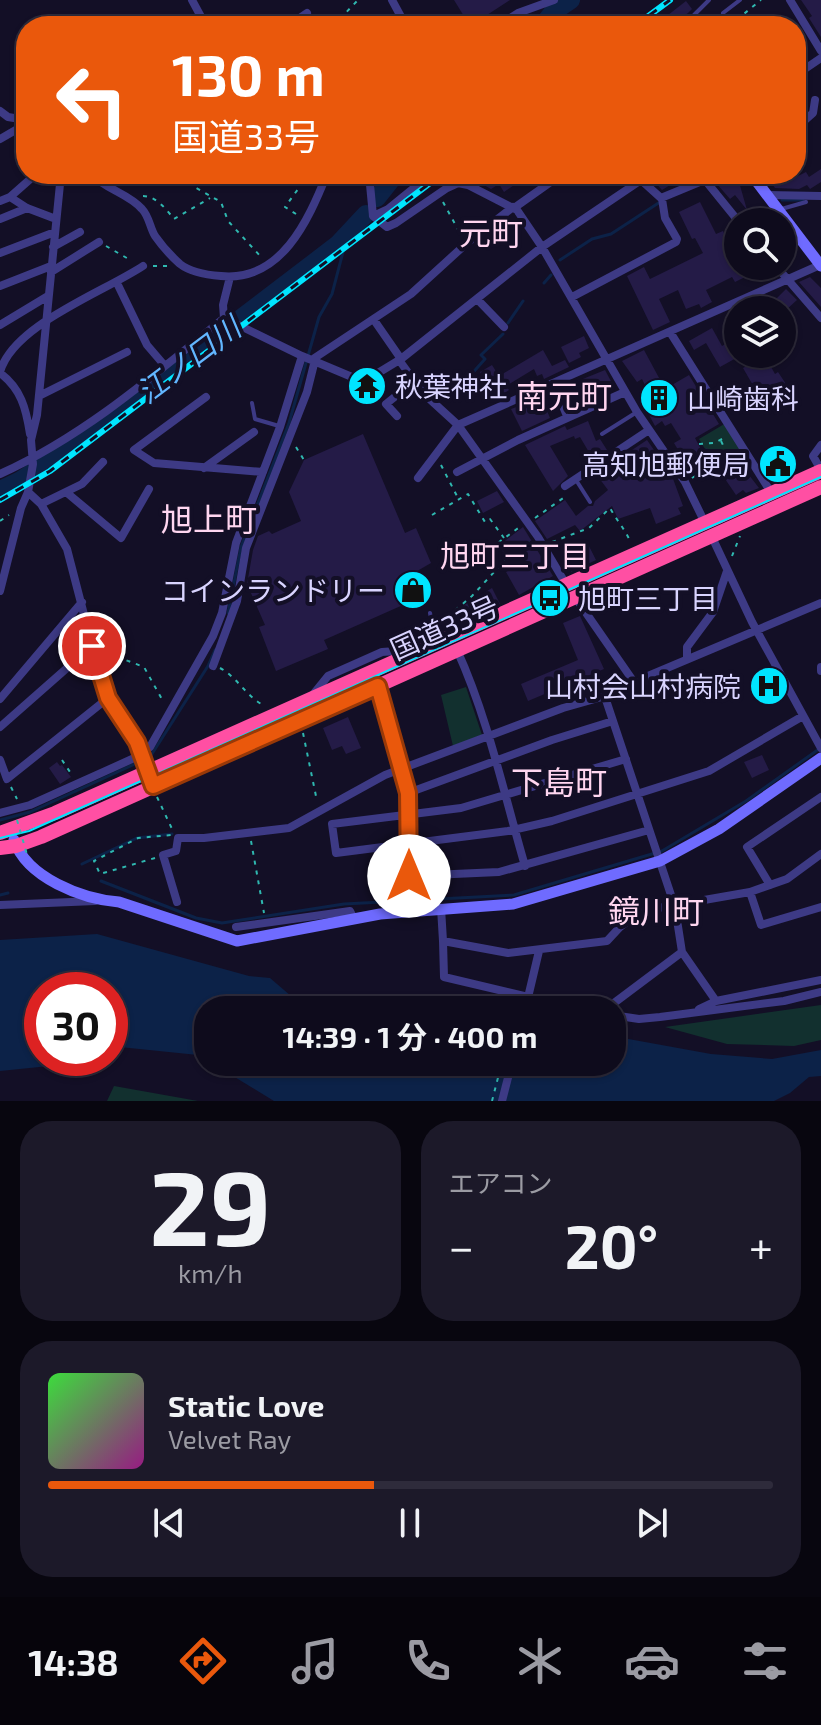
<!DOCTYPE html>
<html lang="ja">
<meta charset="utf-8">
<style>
:root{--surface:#0e0b1c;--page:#1c1929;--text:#f1f3f6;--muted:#9b9ba3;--line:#2e2b3b;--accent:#ea580c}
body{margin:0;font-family:"Exo 2","Noto Sans JP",sans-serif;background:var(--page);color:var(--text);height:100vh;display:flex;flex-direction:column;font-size:30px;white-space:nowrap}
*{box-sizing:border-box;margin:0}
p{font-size:26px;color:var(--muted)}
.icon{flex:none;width:44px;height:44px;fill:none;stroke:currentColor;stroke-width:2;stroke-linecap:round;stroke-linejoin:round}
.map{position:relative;height:1101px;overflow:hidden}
.drawer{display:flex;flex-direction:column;gap:20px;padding:20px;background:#08060f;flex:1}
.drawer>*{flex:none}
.banner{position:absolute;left:16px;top:16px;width:790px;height:168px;border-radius:32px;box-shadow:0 2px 6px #0004,0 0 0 2px var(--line);background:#ea580c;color:#fff;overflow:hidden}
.buttons{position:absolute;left:724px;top:208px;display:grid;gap:16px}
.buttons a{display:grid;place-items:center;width:72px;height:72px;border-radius:50%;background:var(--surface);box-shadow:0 2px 6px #0004,0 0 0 2px var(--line);font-size:40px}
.speed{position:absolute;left:24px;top:972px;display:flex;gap:16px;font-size:40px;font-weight:700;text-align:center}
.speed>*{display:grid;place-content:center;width:104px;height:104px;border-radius:50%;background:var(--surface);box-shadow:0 2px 6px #0004,0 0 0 2px var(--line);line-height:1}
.speed .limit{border:12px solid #d22;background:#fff;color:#111}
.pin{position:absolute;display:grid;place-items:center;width:68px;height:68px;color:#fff;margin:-34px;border:4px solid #fff;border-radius:50%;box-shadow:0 2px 8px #0007}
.me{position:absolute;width:88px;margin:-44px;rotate:0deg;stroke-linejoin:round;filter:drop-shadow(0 0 6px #0008)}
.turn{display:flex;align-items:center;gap:28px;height:168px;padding:0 24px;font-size:36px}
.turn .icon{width:104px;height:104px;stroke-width:2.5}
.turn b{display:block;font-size:56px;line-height:68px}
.big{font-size:60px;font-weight:700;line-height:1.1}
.drawer .card{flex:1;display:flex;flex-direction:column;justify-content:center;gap:12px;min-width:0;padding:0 28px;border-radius:32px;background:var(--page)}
.drawer .dial{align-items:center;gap:0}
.dial b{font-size:104px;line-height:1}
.song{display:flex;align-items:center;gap:24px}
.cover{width:96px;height:96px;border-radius:12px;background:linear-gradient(135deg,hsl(120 70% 55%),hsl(310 70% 35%))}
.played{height:8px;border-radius:4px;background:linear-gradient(90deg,var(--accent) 45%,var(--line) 45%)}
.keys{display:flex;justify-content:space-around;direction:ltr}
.heat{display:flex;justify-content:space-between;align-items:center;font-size:44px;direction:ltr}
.drawer .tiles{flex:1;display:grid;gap:20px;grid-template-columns:1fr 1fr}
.card:last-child{grid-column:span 2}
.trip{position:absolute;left:194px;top:996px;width:432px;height:80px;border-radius:32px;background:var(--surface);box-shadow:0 2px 6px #0004,0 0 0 2px var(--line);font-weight:700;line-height:80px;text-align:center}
.tab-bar{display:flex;height:128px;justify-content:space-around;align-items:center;background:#06040b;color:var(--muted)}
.tab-bar .icon{width:56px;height:56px}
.tab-bar .selected{color:var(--accent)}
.tab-bar b{font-size:36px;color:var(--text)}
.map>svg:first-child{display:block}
</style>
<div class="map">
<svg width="821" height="1101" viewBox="0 0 821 1101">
<rect width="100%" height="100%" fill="#130f26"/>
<path fill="#12302f" d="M 726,423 L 745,454 L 718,471 L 699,439 Z
M 466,687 L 482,735 L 453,746 L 441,695 Z
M 821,1005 L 821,1040 L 794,1046 L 727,1044 L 665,1027 Z
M 114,1086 L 198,1101 L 107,1101 Z"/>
<path fill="#0c2248" d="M 97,934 L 249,976 L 270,978 L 291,996 L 340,995 L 371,1010 L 208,1010 L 208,1061 L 198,1055 L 110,1046 L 110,990 L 42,990 L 42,1058 L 65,1058 L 59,1065 L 0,1071 L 0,940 Z
M 612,1036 L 711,1054 L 772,1059 L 821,1050 L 821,1076 L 809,1077 L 790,1093 L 774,1101 L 274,1101 L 210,1062 L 612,1062 Z"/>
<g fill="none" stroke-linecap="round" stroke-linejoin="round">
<path stroke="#0c2248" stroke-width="3" d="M 782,200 L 803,200
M 560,260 L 592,239 L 611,234 L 660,202
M 544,283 L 551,275
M 508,323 L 523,301
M 469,394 L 472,379 L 469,377 L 485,359 L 481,355 L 503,334
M 228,613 L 241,547 L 289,423 L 319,317 L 332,294 L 343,252
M 0,820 L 30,812 L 150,757 L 208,666 L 215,650
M 82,864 L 137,838 L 172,834
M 101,881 L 196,918 L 222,923 L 344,904 L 514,895 L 662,851 L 746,801 L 819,749
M 0,895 L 8,893"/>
<path stroke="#0c2248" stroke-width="18" d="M 542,26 L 552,13 L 571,0
M 377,198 L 396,174
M 0,490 L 19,481 L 77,443 L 338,244 L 366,214"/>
</g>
<path fill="#241b47" d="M 454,0 L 510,0 L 470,26 Z
M 801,0 L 821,0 L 821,37 L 809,18 L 812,16 Z
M 686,1 L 692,9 L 688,13 L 670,26 L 654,26 Z
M 821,169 L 821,182 L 810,189 L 807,185 L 799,189 L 775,188 L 765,174 L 785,174 L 790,180 L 806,172 L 809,177 Z
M 501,174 L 511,174 L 517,183 L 504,192 L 499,184 L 491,189 L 484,185 Z
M 661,174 L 669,174 L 675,182 L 662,190 L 653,180 Z
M 732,176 L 739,182 L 747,210 L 735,195 L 730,199 L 717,184 Z
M 700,202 L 716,234 L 723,231 L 745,277 L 735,282 L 732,277 L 706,290 L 712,302 L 701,308 L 699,304 L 686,309 L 678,290 L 659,299 L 670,322 L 653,330 L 627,276 L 644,267 L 650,279 L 703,253 L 695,238 L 692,239 L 679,212 Z
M 810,277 L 821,288 L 821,307 L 799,282 Z
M 786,289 L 797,300 L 786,310 L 764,310 L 757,302 L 766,297 L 772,303 Z
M 712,328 L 722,346 L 735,339 L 738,344 L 738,357 L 720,367 L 706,343 L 694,350 L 689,341 Z
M 584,336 L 589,348 L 579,353 L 581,357 L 569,363 L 561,347 Z
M 543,350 L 552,366 L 565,360 L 569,367 L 544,379 L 542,374 L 537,376 L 534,369 L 506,386 L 509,390 L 497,398 L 480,372 L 492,365 L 499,376 Z
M 644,350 L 665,389 L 689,375 L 719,424 L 695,438 L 702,451 L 707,448 L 711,457 L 707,458 L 711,465 L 693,475 L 674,443 L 681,439 L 671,423 L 665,426 L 662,421 L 655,426 L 648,413 L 651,411 L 642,392 L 647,389 L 642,379 L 637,382 L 622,361 Z
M 765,356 L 775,374 L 778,372 L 786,384 L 736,415 L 728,403 L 754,387 L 743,368 Z
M 605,370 L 613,385 L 599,391 L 601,395 L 576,406 L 568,385 Z
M 542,398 L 550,418 L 522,431 L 511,409 Z
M 588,421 L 596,441 L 600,439 L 607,450 L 593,459 L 580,437 L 575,439 L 574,436 L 550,446 L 568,476 L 553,491 L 525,445 L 565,426 L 567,430 Z
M 363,434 L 405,533 L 416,528 L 431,563 L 412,574 L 421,597 L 324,640 L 328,649 L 276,671 L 259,627 L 265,625 L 247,584 L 253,550 L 258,536 L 269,531 L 272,534 L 301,521 L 289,492 L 304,460 Z
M 647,440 L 672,476 L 683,506 L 678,508 L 681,514 L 656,524 L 650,508 L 618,519 L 612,506 L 580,531 L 575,525 L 547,539 L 535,521 L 565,500 L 576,516 L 588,506 L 593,506 L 595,501 L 608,490 L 596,474 Z
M 774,451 L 785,468 L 776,474 L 765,456 Z
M 742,466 L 759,488 L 746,493 L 743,490 L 736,495 L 721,473 L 727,469 L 731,474 Z
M 497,491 L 504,502 L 483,513 L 477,501 Z
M 523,527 L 553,576 L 519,595 L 506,572 L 525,561 L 516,546 L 505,554 L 498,546 Z
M 589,546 L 596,560 L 571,572 L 568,563 L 582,557 L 579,551 Z
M 492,588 L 500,604 L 445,628 L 443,625 L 453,612 Z
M 580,616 L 604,669 L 528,701 L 521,684 L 578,660 L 563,623 Z
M 348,717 L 361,748 L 346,754 L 342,746 L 332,750 L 323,728 Z
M 762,755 L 769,770 L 752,778 L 744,762 Z
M 57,762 L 60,766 L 62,765 L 71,777 L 60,784 L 49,768 Z"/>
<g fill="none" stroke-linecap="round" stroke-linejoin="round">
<path stroke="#2fb8b0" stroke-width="2" stroke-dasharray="4 6" stroke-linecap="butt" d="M 680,23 L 682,26
M 333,26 L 358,0
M 729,26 L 761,0
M 183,174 L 191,185 L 221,202 L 228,221 L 262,258
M 143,196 C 156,196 166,209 174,219 L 210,198
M 443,202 L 461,235
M 296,214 L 285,207 L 309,174
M 106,246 L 132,261
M 153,266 L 167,266
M 721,441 L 727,453
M 699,444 L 714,443 L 724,438
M 296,447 L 304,460
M 441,465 L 458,498
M 692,478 L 734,450
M 432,515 L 468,494 L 485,522 L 490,519 L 504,538
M 535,518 L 566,496
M 0,521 L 9,515
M 552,542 L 589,528 L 610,508 C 617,521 625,529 631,543
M 454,552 L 465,567 L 521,526
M 732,556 L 740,536
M 485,564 L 500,556 L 505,559
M 440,623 L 472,596 L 507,558 L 530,542
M 102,644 L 115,656 L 144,667 L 164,703
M 220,668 C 237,677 246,696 263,705
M 303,733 L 317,801
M 62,760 L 72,775
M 11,787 L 17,799
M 157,797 L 173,831
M 251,841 L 264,913
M 155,858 L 100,874 L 94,861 L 138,838 L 171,835
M 492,1101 L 502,1062"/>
<path stroke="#3d3a85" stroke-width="4" d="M 723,13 L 740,0
M 694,26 L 694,15 L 709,0
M 763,222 L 778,210 L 806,202
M 552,384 L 564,414
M 352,395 L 363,381
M 252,403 L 255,419 L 279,426
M 602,434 L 637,412
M 576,480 L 590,502
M 430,613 L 435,639"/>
<path stroke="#3d3a85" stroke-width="8" d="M 192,0 L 206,26
M 392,0 L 406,26
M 790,0 L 821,51
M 288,26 L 307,13
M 498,26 L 518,13 L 554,0
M 796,75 L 821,58
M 0,111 L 8,117 L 26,120
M 796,128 L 813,113 L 815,100
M 0,139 L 26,124
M 92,174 C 106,190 128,193 142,209 C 149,216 150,228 155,236 C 162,246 171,256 180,264 C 190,272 208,275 221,276 C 281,282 308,221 327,174
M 273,174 L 276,176 L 278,174
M 369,174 L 373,216 L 387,227 L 396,223 L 447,188 L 458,183 L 468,185 L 517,210 L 542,247 L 637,412 L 685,482 L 705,523
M 705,180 L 739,222
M 767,195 L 821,196
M 10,197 L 36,174
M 661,198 L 719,174
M 0,201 L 10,197 L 27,208 L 56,219
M 514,208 L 562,174
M 373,216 L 388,209 L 431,174
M 0,219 L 27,208
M 53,247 L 80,232
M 0,253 L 55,232
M 776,266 L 821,318
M 51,272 L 99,242
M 117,283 L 147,345 L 165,366
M 0,286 L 51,266
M 572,297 L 676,242 L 677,239 L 665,218 L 662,199 L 641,180
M 477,299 L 504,327
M 224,318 L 302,356 L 352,377 L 365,379 L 373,376 L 401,359 L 542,247 L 650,174
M 224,318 L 223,305 L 230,277
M 374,320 L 401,359
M 0,325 L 48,296
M 670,332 L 772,494
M 313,359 L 411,294 L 467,243 L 513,207
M 399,360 L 423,393 L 458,425 L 538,537 L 567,586
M 0,372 C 13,325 102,293 143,266
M 0,373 C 21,389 26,408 30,434
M 39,396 L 127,352
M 206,397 L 134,450 L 154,463 L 263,472
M 397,416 L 386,404 L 413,382
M 821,445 L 813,456 L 821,470
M 204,468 L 254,432
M 457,472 L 518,440 L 625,392
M 0,474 C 84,436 153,376 224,318
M 418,478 L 458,425 L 820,265
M 565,486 L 649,430
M 28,492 L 41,504 L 67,549 L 101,680 L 108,698 L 137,742 L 153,786
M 66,492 L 121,538 L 149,489
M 41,504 L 82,484 L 103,462
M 711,535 L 752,622 L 821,748
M 0,591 L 21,508 L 28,492 L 33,464 L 31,440 L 37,415 L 61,174
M 575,597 L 636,685
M 457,650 C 488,718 504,794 525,866
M 687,659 L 687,647 L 713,612 L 727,571
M 213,666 L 237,601 L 246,548 L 307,392 L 315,360
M 821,667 L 821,671
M 378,686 L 409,800 L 409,896
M 311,697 L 328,676 L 382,652 L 410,650
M 605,697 L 675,907 L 682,952 L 606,1009
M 0,699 L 82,602
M 0,727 L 92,646
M 626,759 L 461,808 L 332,824 L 336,853 L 508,831 L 552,821 L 709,771 L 803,716
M 0,760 L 7,779 L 108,698
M 408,793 L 552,740 L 613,721
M 0,813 L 30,805 L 141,755 L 150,747 L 213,636 L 222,613 L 236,543 L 280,427 L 302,356
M 409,876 L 499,872 L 649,830
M 770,885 L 747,847 L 821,797
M 750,892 L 761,925 L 821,907
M 177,902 L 163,855 L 176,851 L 178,838 L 204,838 L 289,828 L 385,775 L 563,708 L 630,689 L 648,676 L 821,603
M 0,905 L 95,901
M 441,908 L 443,941 L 508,953 L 607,941 L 620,927 L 641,911 L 750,892 L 787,879 L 821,854
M 236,927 L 350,911 L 354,919
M 443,941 L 444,977 L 583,1010
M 682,952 L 716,1001 L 699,1009
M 716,1001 L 821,980
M 568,1003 L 608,1010
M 525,1010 L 539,951
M 612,1015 L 639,1019 L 660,1017 L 784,1001 L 821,992
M 502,1101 L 512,1062"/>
<path stroke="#6f6bff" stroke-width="11" d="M 751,174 L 821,266
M 14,840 C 27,878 82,899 119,902 L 237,941 L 380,914 L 513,904 L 660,861 L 719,829 L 821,758"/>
<path stroke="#ff4fa3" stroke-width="14" d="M 0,833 L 55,813 L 821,471
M 0,848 L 16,846 L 41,837 L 821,487"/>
<path stroke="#00e5ff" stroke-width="2" d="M 0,838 L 29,831 L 821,477"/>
<g stroke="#00e5ff" stroke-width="6">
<path id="rail" d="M 635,26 L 670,0
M 0,500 L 50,471 L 442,174"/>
</g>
<use href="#rail" stroke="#130f26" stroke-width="3" stroke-dasharray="9" stroke-linecap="butt"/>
<path stroke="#2fb8b0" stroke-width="2" stroke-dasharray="4 6" stroke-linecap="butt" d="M 17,820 L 28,858"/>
</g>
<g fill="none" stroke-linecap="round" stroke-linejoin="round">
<g stroke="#983908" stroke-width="20">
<path id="route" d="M 92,646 L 108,698 L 137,742 L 153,786 L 378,686 L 408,793 L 409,876"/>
</g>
<use href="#route" stroke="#ea580c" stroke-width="14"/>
</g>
<defs>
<g id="temple-disc" transform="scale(2)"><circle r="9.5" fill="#00e5ff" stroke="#130f26"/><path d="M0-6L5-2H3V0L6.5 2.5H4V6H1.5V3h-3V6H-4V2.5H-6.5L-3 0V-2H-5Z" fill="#111"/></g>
<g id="building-disc" transform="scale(2)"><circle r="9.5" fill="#00e5ff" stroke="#130f26"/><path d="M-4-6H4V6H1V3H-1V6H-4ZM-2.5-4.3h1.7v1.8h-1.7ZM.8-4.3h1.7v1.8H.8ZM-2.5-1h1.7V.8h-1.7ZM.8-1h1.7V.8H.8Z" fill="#111"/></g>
<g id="civic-disc" transform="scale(2)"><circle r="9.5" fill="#00e5ff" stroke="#130f26"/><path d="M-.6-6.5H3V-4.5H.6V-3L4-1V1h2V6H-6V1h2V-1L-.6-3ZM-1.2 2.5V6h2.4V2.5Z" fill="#111"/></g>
<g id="shop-disc" transform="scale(2)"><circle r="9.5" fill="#00e5ff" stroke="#130f26"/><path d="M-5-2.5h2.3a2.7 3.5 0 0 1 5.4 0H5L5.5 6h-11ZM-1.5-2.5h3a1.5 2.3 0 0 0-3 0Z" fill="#111"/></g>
<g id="bus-disc" transform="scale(2)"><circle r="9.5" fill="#00e5ff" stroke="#130f26"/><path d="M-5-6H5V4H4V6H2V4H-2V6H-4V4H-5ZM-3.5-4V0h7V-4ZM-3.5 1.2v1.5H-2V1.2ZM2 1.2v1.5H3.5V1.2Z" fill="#111"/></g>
<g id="hospital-disc" transform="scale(2)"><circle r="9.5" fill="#00e5ff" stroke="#130f26"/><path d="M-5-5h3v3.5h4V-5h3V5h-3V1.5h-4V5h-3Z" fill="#111"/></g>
</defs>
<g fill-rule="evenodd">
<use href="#temple-disc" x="367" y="386"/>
<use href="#building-disc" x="659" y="398"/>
<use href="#civic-disc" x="778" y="464"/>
<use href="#shop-disc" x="413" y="590"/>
<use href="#bus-disc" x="550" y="598"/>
<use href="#hospital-disc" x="769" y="686"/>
</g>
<g text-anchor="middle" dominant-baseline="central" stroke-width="8" stroke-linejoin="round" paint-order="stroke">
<g font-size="28" fill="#d9d4ff" stroke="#130f26" text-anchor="start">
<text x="395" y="386">秋葉神社</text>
<text x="687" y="398">山崎歯科</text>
<text x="750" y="464" text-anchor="end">高知旭郵便局</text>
<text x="385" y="590" text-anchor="end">コインランドリー</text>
<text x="578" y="598">旭町三丁目</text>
<text x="741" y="686" text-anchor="end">山村会山村病院</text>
</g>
<g font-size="28" fill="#d9d4ff" stroke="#130f26">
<text transform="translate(444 627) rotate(-24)">国道33号</text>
</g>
<g font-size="30" font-style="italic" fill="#62b6ff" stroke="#130f26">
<text transform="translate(188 359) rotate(-37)">江ノ口川</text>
</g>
<g font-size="30" fill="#ffd6f0" stroke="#130f26">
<text x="515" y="555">旭町三丁目</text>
</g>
<g font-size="32" fill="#ffd6f0" stroke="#130f26">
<text x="491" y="232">元町</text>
<text x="564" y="395">南元町</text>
<text x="209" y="518">旭上町</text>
<text x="559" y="781">下島町</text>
<text x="656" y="910">鏡川町</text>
</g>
</g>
</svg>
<div class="buttons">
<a><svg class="icon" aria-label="search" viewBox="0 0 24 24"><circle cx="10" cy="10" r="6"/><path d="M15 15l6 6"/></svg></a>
<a><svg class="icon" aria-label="layers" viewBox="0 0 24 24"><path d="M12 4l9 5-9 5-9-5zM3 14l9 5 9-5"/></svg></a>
</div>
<div class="speed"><div class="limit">30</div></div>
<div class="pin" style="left:92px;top:646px;background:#d93025"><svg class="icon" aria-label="arrive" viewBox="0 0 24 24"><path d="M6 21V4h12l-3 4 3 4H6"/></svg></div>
<svg class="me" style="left:409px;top:876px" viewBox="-20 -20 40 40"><circle r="19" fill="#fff"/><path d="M0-13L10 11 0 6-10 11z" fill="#ea580c"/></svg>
<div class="trip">14:39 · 1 分 · 400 m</div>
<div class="banner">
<div class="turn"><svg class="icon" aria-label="left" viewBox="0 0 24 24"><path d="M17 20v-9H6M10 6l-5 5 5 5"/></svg><div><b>130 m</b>国道33号</div></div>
</div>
</div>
<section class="drawer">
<div class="tiles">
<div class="card dial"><b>29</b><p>km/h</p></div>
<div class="card"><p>エアコン</p>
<div class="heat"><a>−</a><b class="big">20°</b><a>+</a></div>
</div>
<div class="card">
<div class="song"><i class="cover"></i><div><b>Static Love</b><p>Velvet Ray</p></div></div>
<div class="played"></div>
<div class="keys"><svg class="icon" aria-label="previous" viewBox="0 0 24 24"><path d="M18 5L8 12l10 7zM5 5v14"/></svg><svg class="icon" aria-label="pause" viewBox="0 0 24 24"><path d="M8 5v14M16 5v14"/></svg><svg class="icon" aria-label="next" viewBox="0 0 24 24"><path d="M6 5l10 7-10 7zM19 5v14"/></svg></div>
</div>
</div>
</section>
<nav class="tab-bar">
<b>14:38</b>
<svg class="icon selected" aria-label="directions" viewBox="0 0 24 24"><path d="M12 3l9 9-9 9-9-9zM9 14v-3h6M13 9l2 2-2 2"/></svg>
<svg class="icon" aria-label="music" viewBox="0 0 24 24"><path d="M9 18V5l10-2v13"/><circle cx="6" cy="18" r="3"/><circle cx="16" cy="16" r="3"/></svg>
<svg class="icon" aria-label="phone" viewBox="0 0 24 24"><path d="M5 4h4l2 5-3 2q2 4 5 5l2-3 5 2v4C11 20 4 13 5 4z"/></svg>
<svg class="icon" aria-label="climate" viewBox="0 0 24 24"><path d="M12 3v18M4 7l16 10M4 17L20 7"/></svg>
<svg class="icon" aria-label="car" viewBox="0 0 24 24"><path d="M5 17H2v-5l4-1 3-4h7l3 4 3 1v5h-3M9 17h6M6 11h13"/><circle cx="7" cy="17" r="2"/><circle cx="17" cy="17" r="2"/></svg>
<svg class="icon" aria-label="filters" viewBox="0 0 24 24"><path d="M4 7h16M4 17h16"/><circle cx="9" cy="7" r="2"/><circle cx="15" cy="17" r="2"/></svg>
</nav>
